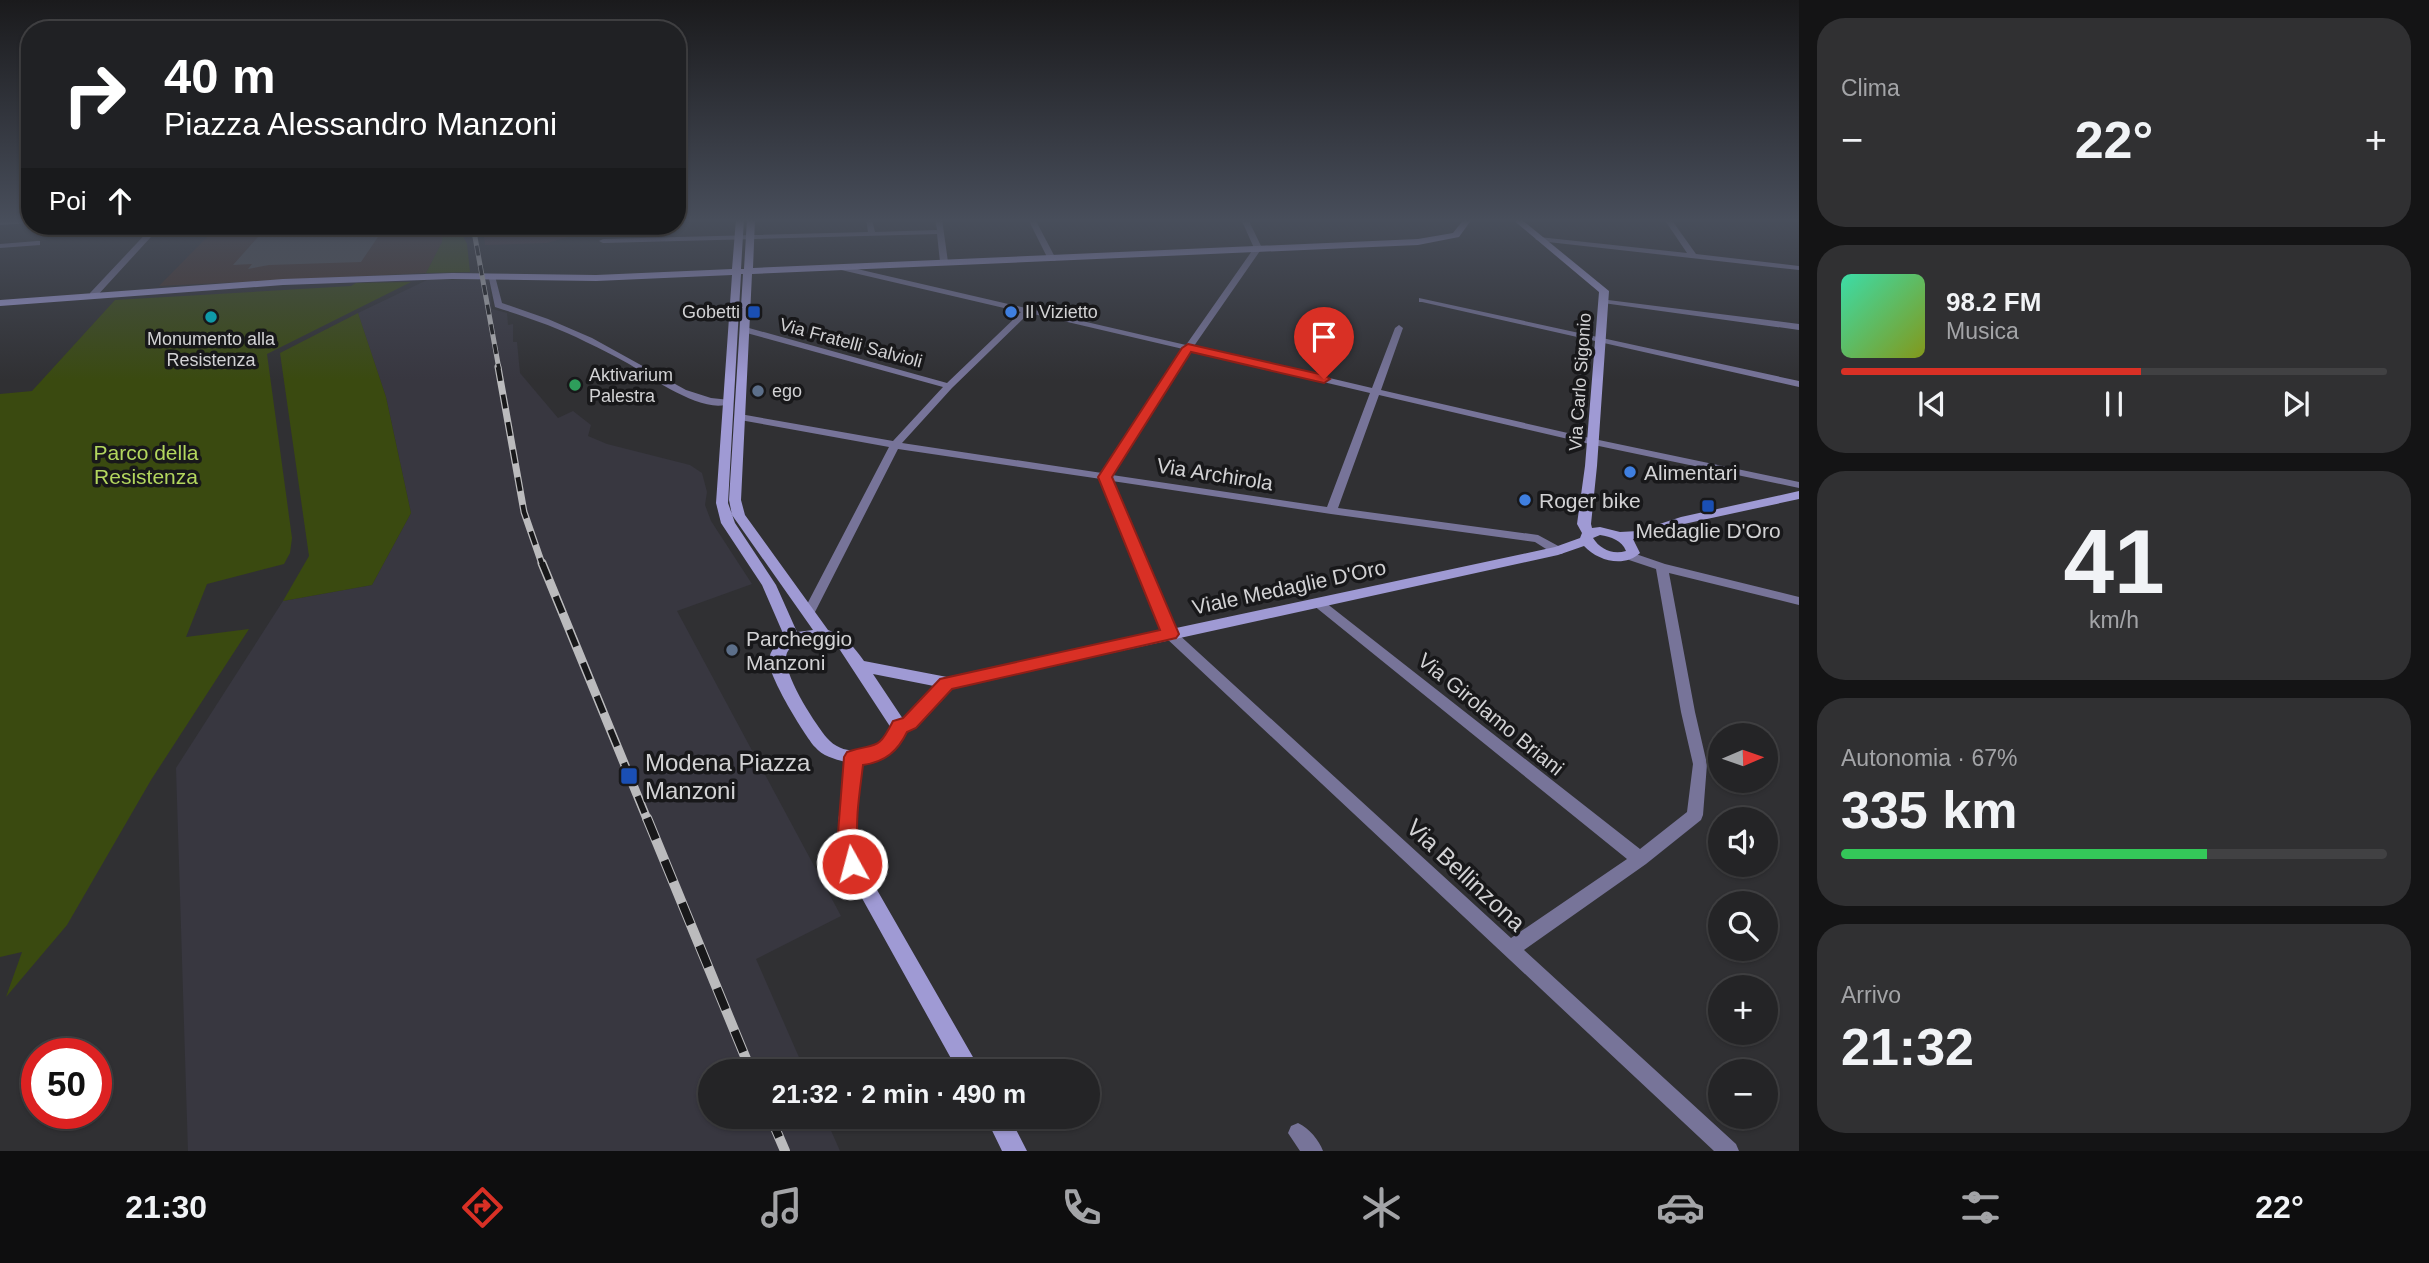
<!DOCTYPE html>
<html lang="it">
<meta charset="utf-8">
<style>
:root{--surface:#242426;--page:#303032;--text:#f1f3f6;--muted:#a3a4a7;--line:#414143;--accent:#d93025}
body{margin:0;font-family:Helvetica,sans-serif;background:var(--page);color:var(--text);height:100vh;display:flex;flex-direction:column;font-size:26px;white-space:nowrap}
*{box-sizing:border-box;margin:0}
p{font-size:23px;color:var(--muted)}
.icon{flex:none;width:38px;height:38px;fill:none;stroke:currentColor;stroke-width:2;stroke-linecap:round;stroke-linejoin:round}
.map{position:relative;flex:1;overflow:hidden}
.drawer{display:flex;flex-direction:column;gap:18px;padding:18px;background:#141415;width:630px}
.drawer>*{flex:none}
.guide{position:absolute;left:21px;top:21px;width:665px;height:214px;border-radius:28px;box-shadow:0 2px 5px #0004,0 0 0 2px var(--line);background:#202124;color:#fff;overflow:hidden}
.needle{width:46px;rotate:88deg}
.buttons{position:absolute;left:1708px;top:723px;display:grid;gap:14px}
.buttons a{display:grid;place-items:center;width:70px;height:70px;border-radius:50%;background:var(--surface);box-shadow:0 2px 5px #0004,0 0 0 2px var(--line);font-size:35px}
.speed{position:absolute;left:21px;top:1038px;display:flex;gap:14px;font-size:35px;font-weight:700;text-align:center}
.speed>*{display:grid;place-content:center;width:91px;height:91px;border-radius:50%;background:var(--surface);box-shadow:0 2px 5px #0004,0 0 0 2px var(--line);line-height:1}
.speed .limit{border:10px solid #d22;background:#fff;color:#111}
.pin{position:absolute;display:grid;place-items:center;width:60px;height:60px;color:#fff;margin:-72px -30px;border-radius:50% 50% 50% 0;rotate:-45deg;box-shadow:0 0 7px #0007}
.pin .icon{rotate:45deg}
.me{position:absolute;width:77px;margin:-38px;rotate:353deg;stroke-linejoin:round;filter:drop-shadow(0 0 5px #0008)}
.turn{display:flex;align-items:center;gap:24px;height:147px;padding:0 28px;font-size:32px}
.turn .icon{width:91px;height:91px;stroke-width:2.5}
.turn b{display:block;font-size:49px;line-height:60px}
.then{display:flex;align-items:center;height:66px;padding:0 28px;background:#0003;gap:14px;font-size:26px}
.big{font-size:52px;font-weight:600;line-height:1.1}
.drawer .tile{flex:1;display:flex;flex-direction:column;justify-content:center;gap:10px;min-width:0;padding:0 24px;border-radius:28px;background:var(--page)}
.drawer .dial{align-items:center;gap:0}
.dial b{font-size:91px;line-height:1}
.song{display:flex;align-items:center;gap:21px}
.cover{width:84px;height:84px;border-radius:10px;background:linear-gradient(135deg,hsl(160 70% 55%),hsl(70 70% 35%))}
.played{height:7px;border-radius:4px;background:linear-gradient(90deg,var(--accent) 55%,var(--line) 55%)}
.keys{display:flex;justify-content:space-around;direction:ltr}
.heat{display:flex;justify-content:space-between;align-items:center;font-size:38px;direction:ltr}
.charge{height:10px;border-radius:5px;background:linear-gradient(90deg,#34c759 67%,var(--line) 0)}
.trip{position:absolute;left:698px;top:1059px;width:402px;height:70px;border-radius:35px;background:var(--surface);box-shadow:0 2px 5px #0004,0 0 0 2px var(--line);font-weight:600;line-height:70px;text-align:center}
.menu{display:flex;height:112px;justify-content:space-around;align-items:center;background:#0e0e0f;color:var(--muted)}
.menu .icon{width:49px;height:49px}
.menu .on{color:var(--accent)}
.menu b{font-size:32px;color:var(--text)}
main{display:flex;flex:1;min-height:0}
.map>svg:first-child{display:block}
</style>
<main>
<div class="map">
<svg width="1799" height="1151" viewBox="0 0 1799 1151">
<rect width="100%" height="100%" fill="#303033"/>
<path fill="#46332c" d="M 218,226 L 440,226 L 443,228 L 442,242 L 426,273 L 159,286 Z"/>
<path fill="#383740" d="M 427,280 L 489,280 L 492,309 L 507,313 L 508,325 L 513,324 L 513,342 L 517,342 L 520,373 L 558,418 L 573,411 L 591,425 L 588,436 L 607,444 L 690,465 L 702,473 L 707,492 L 705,505 L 711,521 L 752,584 L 677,611 L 841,916 L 756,959 L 805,1071 L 710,1071 L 710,1116 L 825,1117 L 840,1151 L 188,1151 L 176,768 L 283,601 L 372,585 L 411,513 L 386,397 L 358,313 Z"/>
<path fill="#453238" d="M 501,226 L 666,226 L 663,234 L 656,235 L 587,237 L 578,234 L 547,243 L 485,245 L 483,231 Z"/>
<path fill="#3a4a10" d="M 440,226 L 458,226 L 467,244 L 470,272 L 426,273 L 442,242 L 442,237 L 436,230 L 442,228 Z
M 411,282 L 267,354 L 292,538 L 290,553 L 284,564 L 207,584 L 186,637 L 249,629 L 151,780 L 67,925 L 6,997 L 22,952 L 0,957 L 0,394 L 32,391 L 115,300 L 351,286 L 356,283 Z
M 358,313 L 386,397 L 411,513 L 372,585 L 283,601 L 309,556 L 280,353 Z"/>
<path fill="#525255" d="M 335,231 L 334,233 L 382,231 L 361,262 L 269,265 L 248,269 L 252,264 L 233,265 L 258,237 Z"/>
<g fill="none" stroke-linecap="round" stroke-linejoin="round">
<path fill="#777499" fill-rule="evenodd" d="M 30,219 L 30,223 L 0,225 L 0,221 Z
M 866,219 L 872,219 L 875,232 L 937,230 L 935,219 L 942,219 L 948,262 L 944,264 L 940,262 L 937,234 L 603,243 L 599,241 L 603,239 L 868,232 Z
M 1028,219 L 1035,219 L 1056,259 L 1055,261 L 1048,259 Z
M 1241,219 L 1248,219 L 1262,248 L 1194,346 L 1372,388 L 1395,328 L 1399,325 L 1403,328 L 1381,390 L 1594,439 L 1799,482 L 1799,488 L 1594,445 L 1379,395 L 1338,508 L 1538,535 L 1562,548 L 1564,551 L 1562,554 L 1554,554 L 1535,542 L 1331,514 L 1112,481 L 1176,632 L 1511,938 L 1627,859 L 1313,605 L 1311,602 L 1313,599 L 1321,599 L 1640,849 L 1687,812 L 1693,764 L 1681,712 L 1656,569 L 1626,559 L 1624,556 L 1630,552 L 1665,564 L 1799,597 L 1799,605 L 1669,573 L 1695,712 L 1707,764 L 1703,815 L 1701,820 L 1646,864 L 1524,950 L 1736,1144 L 1739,1151 L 1714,1151 L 1165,637 L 1101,479 L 898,449 L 815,612 L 809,616 L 803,612 L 889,447 L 740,420 L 735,417 L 740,414 L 893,441 L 943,387 L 743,332 L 743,328 L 749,328 L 947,383 L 1021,312 L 837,269 L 837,265 L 840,265 L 1186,345 L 1254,248 ZM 1029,313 L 1183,349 L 1102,473 L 902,443 L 952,388 ZM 1191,351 L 1370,393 L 1327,507 L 1112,475 Z
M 1664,219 L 1671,219 L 1696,254 L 1799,266 L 1799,270 L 1539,241 L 1535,239 L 1539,237 L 1687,253 Z
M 153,226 L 161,226 L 96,297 L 90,297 L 90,293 Z
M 478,226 L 489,226 L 478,229 Z
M 37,241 L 40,241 L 40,245 L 0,248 L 0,244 Z
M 488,274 L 495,276 L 502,303 L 548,319 L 592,338 L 686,390 L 711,398 L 730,400 L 732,402 C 708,418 650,377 629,364 C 615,356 601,349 586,342 C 557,327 526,317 495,307 Z
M 1419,298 L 1799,381 L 1799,387 L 1422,302 L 1419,302 Z
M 1600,299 L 1799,324 L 1799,330 L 1603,303 L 1599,301 Z
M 1298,1123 C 1309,1128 1319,1140 1323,1151 L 1300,1151 L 1288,1133 L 1291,1126 Z"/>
<path fill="#9f9ad4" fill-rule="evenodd" d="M 736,219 L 744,219 L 741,269 L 744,269 L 747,219 L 755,219 L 753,268 L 1418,239 L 1453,233 L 1464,219 L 1472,219 L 1459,237 L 1418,245 L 752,274 L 741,500 L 745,515 L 828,630 C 846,636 853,646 864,661 L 947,677 L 1555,547 L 1580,538 L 1582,533 L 1577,524 L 1585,466 L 1599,292 L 1512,219 L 1521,219 L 1609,291 L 1597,466 L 1591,524 L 1592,528 L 1600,527 L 1620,532 L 1638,531 L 1681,517 L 1799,491 L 1799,499 L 1684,524 L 1633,539 L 1640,553 C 1624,568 1598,561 1584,546 L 1558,555 L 952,688 L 916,727 L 906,731 L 893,752 L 883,758 L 862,763 L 856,824 L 861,862 L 981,1071 L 958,1071 L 843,864 L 838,824 L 845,762 C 835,759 822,756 815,747 C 804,734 768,676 769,660 C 770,650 777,643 785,638 L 762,585 L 721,523 L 716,503 L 732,275 L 596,281 L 452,279 L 283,285 L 0,306 L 0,300 L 283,279 L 452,273 L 596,275 L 732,269 ZM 741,274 L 743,274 L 729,500 L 732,515 L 813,630 L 797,632 L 776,585 L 735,523 L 728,503 ZM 1600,535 C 1611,537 1622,540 1626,551 C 1612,555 1600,549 1593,538 ZM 823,639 L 831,642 L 840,650 L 891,728 C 880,751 846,760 827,738 C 816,725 777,667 788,651 C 794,641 812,641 823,639 ZM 873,674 L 934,686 L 903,719 Z
M 985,1116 L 1009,1116 L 1027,1151 L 1002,1151 Z"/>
<g stroke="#bbbbbd" stroke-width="5">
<path id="rail-far3" d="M 473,226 L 499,369"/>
</g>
<g stroke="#bbbbbd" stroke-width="7">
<path id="rail-far2" d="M 498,367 L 524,512 L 542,564"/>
</g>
<g stroke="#bbbbbd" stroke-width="9">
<path id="rail-far1" d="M 542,563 L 647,819"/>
</g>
<g stroke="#bbbbbd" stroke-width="10">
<path id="rail" d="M 647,818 L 751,1071
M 770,1116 L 785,1151"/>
</g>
<use href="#rail-far3" stroke="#18181a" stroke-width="3.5" stroke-dasharray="10" stroke-linecap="butt"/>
<use href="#rail-far2" stroke="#18181a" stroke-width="4.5" stroke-dasharray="14" stroke-linecap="butt"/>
<use href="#rail-far1" stroke="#18181a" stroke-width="6" stroke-dasharray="18" stroke-linecap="butt"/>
<use href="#rail" stroke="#18181a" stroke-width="8" stroke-dasharray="23" stroke-linecap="butt"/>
</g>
<linearGradient id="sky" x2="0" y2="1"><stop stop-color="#1a1a1c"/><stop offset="0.58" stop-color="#484e5b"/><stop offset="1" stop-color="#484e5b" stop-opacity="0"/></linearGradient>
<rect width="1799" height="380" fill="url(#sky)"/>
<path fill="#d93025" stroke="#8d1f18" stroke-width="2" d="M 1188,344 L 1324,375 L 1330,379 L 1324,383 L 1191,352 L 1112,477 L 1179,634 L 1176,638 L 952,689 L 916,728 L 907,732 C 898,751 885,762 863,765 C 860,791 855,818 858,844 C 859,854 864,861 859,871 L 852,874 L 844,871 L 837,846 L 844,757 L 847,752 C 876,742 877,753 893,721 L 903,718 L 940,679 L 1160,630 L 1098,477 L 1182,348 Z"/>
<g fill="#1a4fb4" stroke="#18181a" stroke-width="2.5">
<rect x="747" y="305" width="14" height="14" rx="3.5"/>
<rect x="1701" y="499" width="14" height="14" rx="3.5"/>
<rect x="620" y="767" width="18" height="18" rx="3.5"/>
</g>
<g fill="#3f7fe0" stroke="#18181a" stroke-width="2.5">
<circle cx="1011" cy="312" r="7"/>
<circle cx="1630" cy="472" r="7"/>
<circle cx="1525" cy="500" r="7"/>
</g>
<circle fill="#0f9aa8" stroke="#18181a" stroke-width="2.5" cx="211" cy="317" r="7"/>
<circle fill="#2e9e5b" stroke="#18181a" stroke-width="2.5" cx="575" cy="385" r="7"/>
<g fill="#5c6f8a" stroke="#18181a" stroke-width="2.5">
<circle cx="758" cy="391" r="7"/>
<circle cx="732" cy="650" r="7"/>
</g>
<g text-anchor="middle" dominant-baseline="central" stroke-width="7" stroke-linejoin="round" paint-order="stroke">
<g font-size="18" fill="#d2d2d4" stroke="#18181a" text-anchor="start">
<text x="740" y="312" text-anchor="end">Gobetti</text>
<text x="1025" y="312">Il Vizietto</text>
<text x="211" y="339" text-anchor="middle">Monumento alla<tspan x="211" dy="21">Resistenza</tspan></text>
<text x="589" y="375">Aktivarium<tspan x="589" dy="21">Palestra</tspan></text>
<text x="772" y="391">ego</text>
</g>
<g font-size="18" fill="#d2d2d4" stroke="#18181a">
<text transform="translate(851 343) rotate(15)">Via Fratelli Salvioli</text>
<text transform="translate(1580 382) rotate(-86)">Via Carlo Sigonio</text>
</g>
<g font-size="21" fill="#b3d75e" stroke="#18181a">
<text x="146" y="452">Parco della<tspan x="146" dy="24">Resistenza</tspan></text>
</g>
<g font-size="21" fill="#d2d2d4" stroke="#18181a" text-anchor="start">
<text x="1644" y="472">Alimentari</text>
<text x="1539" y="500">Roger bike</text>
<text x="1708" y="530" text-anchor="middle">Medaglie D'Oro</text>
<text x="746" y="638">Parcheggio<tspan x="746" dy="24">Manzoni</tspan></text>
</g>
<g font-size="21" fill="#d2d2d4" stroke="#18181a">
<text transform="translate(1215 474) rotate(9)">Via Archirola</text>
<text transform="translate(1289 587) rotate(-12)">Viale Medaglie D'Oro</text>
<text transform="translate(1491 714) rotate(39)">Via Girolamo Briani</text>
</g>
<g font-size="24" fill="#d2d2d4" stroke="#18181a" text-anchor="start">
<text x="645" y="762">Modena Piazza<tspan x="645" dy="28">Manzoni</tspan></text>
</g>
<g font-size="24" fill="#d2d2d4" stroke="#18181a">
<text transform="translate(1466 875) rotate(43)">Via Bellinzona</text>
</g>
</g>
</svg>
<div class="buttons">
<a><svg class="needle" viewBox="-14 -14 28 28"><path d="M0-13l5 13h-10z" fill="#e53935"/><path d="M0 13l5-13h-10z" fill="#a3a4a7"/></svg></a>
<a><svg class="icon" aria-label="sound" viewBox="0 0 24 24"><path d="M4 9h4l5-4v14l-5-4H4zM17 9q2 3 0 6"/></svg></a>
<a><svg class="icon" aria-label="search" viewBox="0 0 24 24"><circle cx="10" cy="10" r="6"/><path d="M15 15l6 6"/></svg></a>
<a>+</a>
<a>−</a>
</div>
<div class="speed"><div class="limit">50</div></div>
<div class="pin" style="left:1324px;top:379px;background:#d93025"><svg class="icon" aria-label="arrive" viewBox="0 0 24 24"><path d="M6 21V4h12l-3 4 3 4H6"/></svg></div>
<svg class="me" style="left:852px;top:864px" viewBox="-20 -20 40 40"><circle r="17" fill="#d93025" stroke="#fff" stroke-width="3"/><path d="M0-11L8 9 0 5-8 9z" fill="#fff"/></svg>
<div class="trip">21:32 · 2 min · 490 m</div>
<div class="guide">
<div class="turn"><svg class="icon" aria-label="right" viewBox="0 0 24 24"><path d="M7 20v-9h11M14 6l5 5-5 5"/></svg><div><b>40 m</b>Piazza Alessandro Manzoni</div></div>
<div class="then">Poi<svg class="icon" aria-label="ahead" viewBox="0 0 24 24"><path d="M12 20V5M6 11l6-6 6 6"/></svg></div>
</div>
</div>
<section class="drawer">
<div class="tile"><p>Clima</p>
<div class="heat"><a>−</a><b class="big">22°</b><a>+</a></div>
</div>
<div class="tile">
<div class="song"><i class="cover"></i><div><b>98.2 FM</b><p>Musica</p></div></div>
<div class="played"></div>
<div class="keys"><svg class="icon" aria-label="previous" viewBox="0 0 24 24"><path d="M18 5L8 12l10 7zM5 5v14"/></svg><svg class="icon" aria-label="pause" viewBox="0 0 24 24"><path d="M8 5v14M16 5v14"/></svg><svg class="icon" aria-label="next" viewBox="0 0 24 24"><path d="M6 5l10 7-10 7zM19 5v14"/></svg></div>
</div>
<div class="tile dial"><b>41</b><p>km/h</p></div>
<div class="tile"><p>Autonomia · 67%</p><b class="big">335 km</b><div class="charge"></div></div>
<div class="tile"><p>Arrivo</p><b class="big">21:32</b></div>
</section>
</main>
<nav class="menu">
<b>21:30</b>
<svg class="icon on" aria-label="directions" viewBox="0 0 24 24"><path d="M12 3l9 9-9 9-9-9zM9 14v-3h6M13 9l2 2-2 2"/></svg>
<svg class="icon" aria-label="music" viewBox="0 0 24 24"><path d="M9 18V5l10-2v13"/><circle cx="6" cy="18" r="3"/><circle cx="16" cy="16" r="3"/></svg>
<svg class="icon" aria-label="phone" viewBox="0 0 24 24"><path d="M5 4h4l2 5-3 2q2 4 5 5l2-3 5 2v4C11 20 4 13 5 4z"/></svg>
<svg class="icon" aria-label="climate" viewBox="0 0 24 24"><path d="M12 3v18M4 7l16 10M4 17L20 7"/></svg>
<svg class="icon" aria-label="car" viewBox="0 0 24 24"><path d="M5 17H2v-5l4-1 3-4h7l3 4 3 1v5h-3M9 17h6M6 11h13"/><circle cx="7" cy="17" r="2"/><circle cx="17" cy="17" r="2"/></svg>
<svg class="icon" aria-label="filters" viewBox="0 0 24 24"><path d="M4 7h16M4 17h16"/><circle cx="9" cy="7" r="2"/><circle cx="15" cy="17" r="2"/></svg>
<b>22°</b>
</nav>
